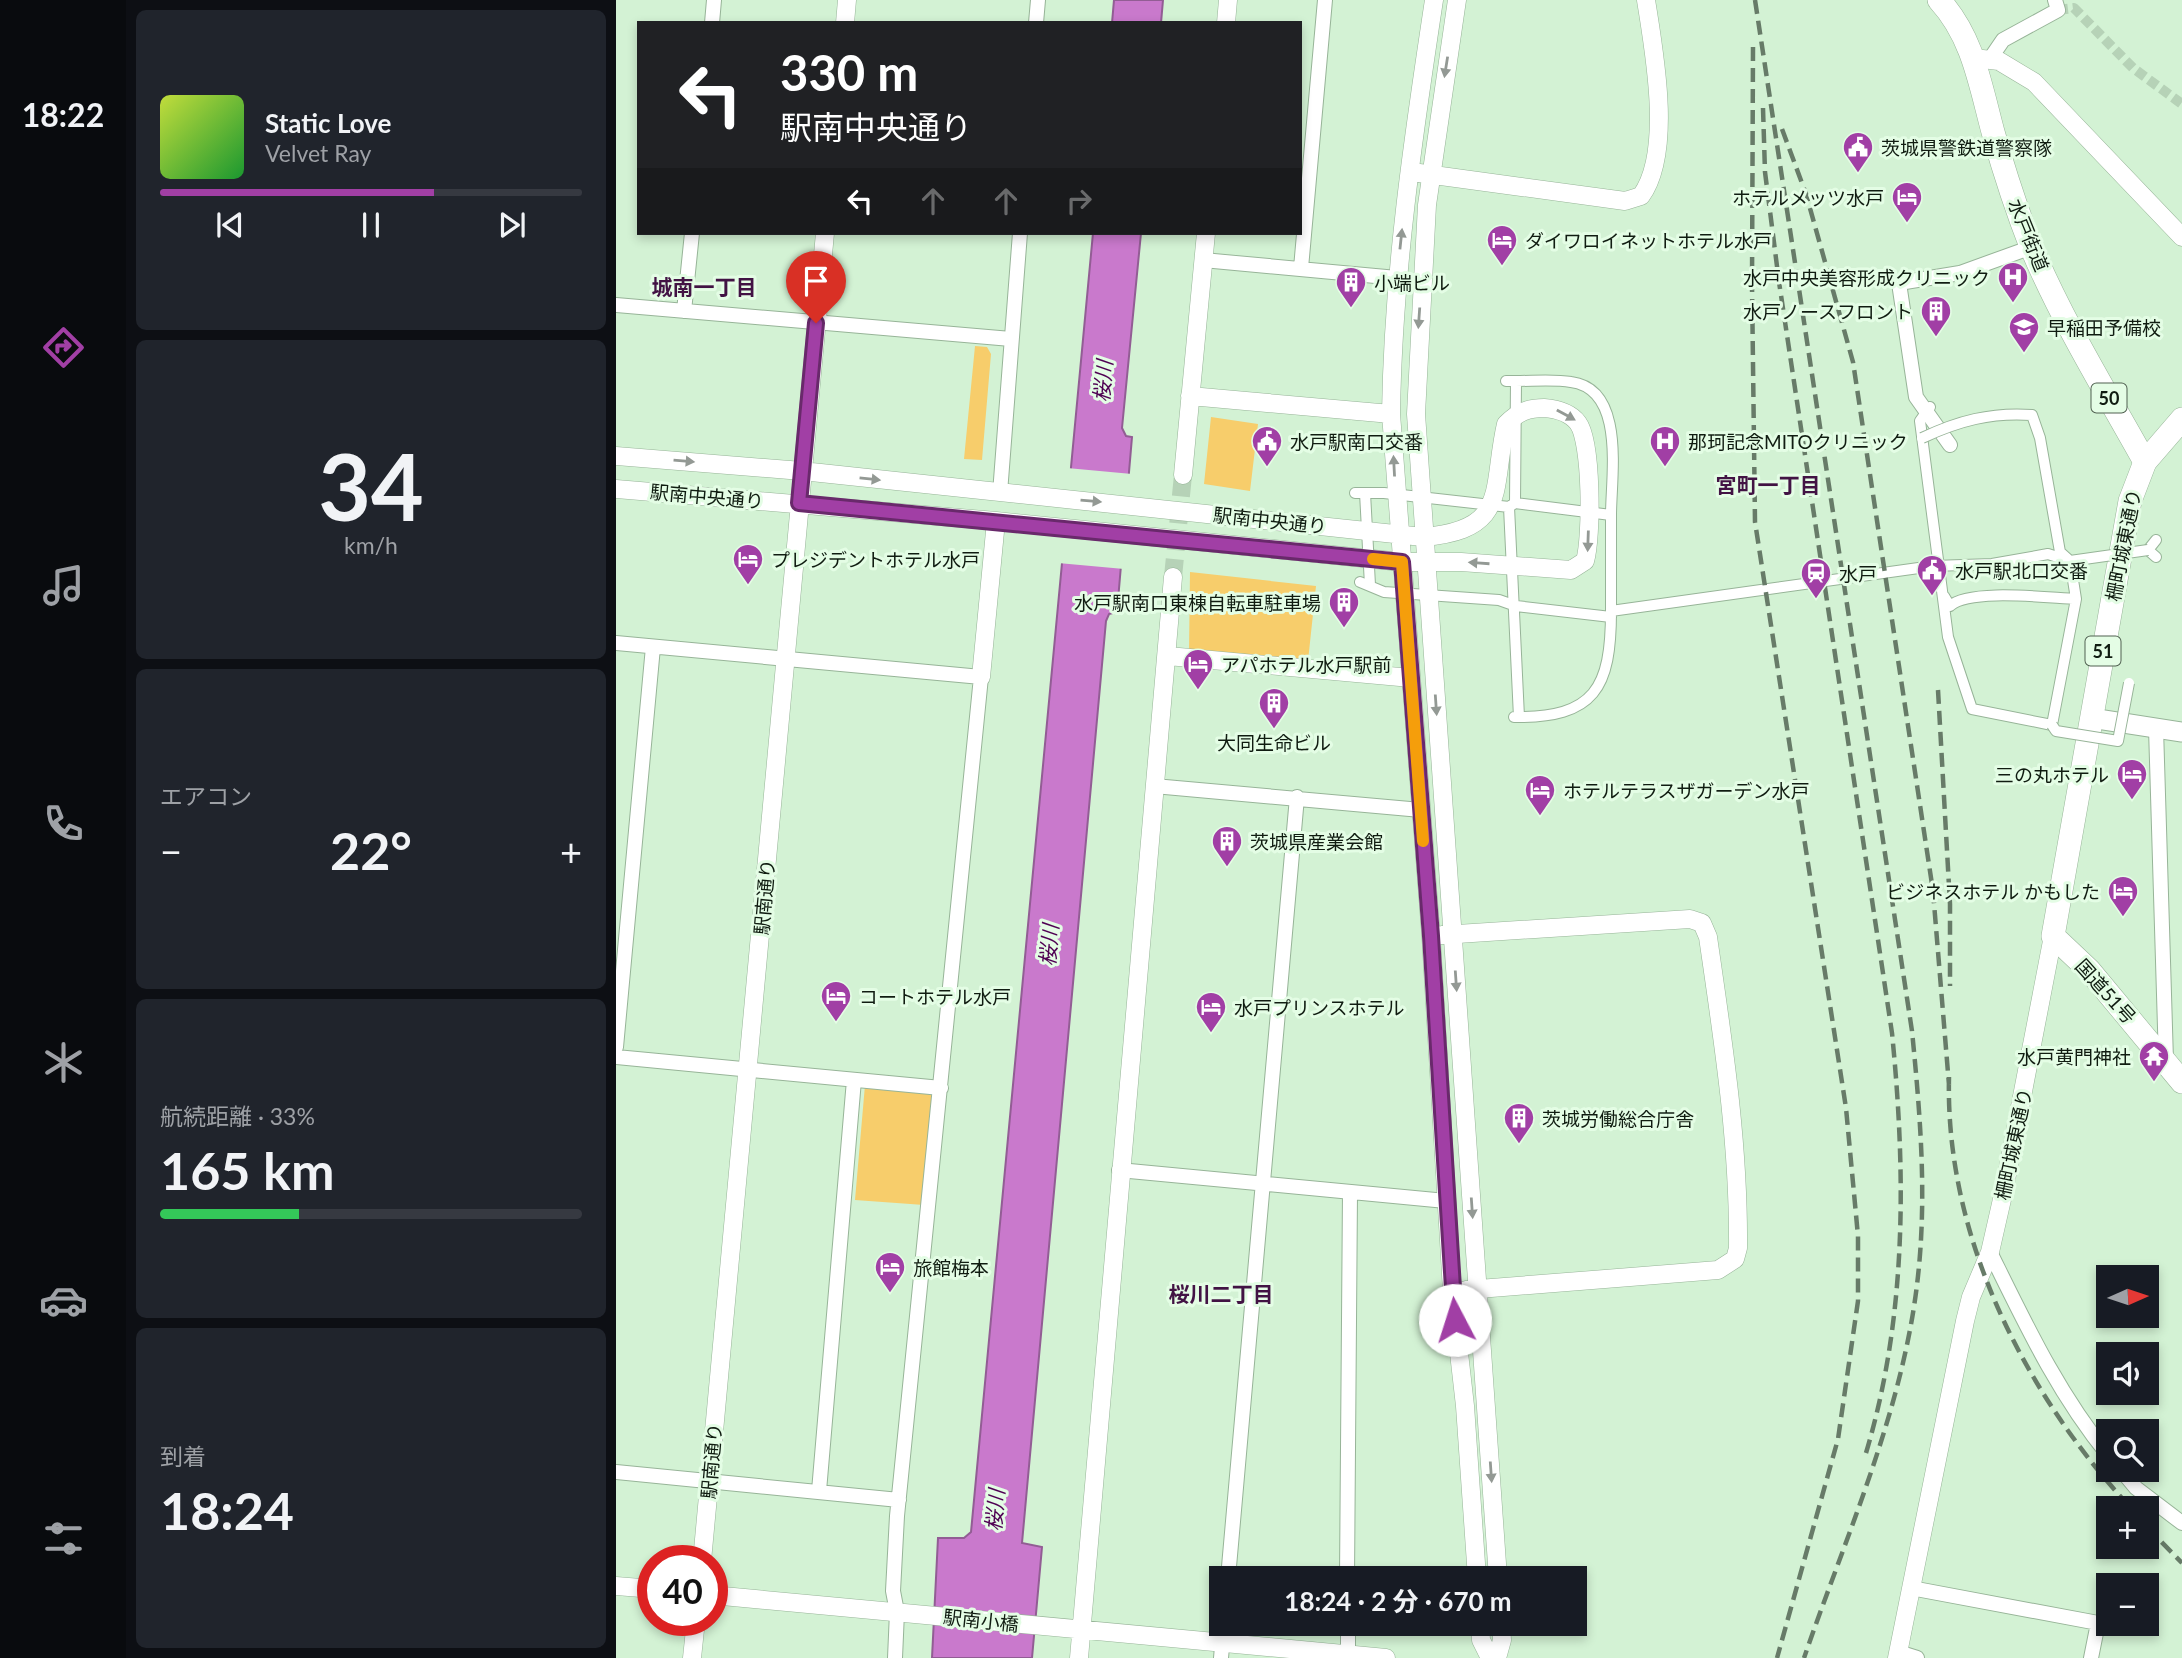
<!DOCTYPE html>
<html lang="ja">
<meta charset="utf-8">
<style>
:root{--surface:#171b24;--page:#20242c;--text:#f1f3f6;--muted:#9ea1a6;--line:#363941;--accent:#a13fa5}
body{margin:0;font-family:Lato,"Noto Sans JP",sans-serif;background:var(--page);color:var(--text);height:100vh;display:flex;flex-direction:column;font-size:26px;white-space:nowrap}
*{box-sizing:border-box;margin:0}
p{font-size:23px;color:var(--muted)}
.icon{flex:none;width:38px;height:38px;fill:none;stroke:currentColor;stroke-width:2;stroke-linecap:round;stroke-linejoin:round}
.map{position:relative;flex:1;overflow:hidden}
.side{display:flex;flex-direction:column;gap:10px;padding:10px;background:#0d0f14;width:490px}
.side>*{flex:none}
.banner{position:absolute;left:21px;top:21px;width:665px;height:214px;border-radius:0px;box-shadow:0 4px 10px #0003;background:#202124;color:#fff;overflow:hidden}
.needle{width:46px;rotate:87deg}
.controls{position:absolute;left:1480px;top:1265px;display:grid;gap:14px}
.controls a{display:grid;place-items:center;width:63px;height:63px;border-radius:0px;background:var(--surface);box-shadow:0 4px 10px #0003;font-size:35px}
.speed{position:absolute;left:21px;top:1545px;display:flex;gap:14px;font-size:35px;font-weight:700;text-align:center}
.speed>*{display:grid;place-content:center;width:91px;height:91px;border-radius:50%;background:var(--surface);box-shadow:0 4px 10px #0003;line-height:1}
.speed .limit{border:10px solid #d22;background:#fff;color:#111}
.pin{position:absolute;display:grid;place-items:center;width:60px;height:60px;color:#fff;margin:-72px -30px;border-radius:50% 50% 50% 0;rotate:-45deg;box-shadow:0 0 7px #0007}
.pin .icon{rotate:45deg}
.me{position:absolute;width:77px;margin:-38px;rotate:355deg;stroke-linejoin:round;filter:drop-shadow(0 0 5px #0008)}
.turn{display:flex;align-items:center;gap:24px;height:147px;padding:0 28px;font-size:32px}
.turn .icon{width:91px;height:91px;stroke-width:2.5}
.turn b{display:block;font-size:49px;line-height:60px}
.lanes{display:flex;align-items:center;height:66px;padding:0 28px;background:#0003;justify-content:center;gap:35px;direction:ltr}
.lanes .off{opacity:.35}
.big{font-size:52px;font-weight:700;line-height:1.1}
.side .tile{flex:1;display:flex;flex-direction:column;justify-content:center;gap:10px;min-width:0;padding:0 24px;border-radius:10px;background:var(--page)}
.side .dial{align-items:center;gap:0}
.dial b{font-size:91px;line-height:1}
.song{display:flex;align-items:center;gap:21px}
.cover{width:84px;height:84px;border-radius:10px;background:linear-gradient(135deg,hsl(70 70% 55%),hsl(130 70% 35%))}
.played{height:7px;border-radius:4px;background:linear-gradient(90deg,var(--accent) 65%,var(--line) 65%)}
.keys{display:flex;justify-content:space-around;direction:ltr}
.heat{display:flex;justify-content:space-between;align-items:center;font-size:38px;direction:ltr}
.charge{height:10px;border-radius:5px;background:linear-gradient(90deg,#34c759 33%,var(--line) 0)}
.trip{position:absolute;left:593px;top:1566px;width:378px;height:70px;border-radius:0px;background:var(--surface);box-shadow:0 4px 10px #0003;font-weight:700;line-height:70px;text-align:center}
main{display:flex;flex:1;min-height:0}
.menu{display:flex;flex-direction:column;width:126px;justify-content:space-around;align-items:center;background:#090b0e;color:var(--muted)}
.menu .icon{width:49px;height:49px}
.menu .selected{color:var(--accent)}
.menu b{font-size:32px;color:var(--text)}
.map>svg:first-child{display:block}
</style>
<main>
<nav class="menu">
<b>18:22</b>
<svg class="icon selected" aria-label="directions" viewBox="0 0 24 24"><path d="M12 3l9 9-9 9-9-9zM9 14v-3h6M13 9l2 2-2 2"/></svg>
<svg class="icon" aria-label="music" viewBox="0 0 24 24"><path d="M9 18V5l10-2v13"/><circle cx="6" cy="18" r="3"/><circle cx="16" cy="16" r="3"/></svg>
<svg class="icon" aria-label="phone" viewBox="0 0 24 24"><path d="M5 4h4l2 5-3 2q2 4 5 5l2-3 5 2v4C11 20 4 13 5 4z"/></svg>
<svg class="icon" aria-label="climate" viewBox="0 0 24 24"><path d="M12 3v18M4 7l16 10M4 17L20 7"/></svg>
<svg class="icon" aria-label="car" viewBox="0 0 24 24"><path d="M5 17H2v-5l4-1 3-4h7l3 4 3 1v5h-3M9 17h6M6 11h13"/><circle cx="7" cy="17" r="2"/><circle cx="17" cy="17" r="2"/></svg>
<svg class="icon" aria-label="filters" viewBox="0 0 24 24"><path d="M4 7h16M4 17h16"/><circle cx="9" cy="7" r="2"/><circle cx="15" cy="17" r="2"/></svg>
</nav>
<section class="side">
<div class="tile">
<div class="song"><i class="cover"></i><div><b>Static Love</b><p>Velvet Ray</p></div></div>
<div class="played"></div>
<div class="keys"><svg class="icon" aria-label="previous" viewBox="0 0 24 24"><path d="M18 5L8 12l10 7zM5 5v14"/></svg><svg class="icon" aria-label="pause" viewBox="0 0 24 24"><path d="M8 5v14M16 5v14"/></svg><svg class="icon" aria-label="next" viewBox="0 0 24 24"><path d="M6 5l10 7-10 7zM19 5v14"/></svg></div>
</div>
<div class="tile dial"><b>34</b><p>km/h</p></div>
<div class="tile"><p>エアコン</p>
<div class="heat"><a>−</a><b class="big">22°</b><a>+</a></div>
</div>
<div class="tile"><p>航続距離 · 33%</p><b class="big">165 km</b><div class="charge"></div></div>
<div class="tile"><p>到着</p><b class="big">18:24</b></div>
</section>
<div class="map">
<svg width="1566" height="1658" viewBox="0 0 1566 1658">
<rect width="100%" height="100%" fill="#d3f2d4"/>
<path fill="#f7cd6b" d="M 359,346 L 371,347 L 375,354 L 366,460 L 348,459 Z
M 595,417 L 642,424 L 634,491 L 588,484 Z
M 574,572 L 700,586 L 692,661 L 573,653 Z
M 249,1085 L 318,1091 L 308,1205 L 239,1200 Z"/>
<path fill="#c979cc" stroke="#925d94" stroke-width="2" d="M 498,0 L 547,0 L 545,23 L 496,23 Z
M 477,233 L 525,233 L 506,428 L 510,436 L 516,437 L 501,612 L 493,614 L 490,621 L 406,1543 L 426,1547 L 416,1658 L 316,1658 L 322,1538 L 348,1538 L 355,1532 Z"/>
<path fill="#d3f2d4" d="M 451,468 L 516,474 L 508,569 L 442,563 Z"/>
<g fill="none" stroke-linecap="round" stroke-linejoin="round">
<path stroke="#b6d2b7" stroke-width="10" stroke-dasharray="10 5" stroke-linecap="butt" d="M 1442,10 L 1458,8 L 1517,68 L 1566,104"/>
<path stroke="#b6d2b7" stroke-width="18" stroke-dasharray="18 9" stroke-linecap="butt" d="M 557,577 L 567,475"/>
<g stroke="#97b498" stroke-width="12">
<path id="pedestrian" d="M 1314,407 L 1304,421 L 1332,637 L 1356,709 L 1436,725 L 1460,599 L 1454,561
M 739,493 L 768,493 L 893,507 L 899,503 L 900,381 L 890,381
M 749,493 L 754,585
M 899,503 L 995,515 C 995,476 1010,389 955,382 C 938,379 918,381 900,381
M 893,507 L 903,717
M 995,515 L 995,611 L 1317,566
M 1540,540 L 1532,550 L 1540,557
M 744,582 L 768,592 L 883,600 L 900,606 L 995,617
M 1328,596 L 1334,606 C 1353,588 1433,598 1460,599
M 898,717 C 979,718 995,688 995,611"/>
</g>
<g stroke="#97b498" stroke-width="16">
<path id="minor" d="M 96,23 L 98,0
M 420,23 L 422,0
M 1374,59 L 1387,40 L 1442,10 L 1439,0
M 587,260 L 781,278
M 685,268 L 709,0
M 0,305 L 395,339
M 68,311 L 76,233
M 1334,445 L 1300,397 L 1283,283 L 1344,273 L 1416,247
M 384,493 L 404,233
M 0,643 L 365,677 L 281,1516 L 277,1591 L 281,1612 L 279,1658
M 1540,728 L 1550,1061
M 538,786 L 805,810
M 0,1047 L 37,647
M 0,1057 L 325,1088
M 503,1170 L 830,1201
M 1374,1252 C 1409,1323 1442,1394 1493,1456
M 1505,1470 L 1520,1488 L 1566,1523
M 0,1472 L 283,1500
M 203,1491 L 238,1080
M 612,1578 L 681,797
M 731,1578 L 734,1192
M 1295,1588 L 1482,1623 L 1475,1658
M 732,1624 L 732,1654
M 1282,1652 L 1301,1658
M 605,1658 L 608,1624"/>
</g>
<g stroke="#97b498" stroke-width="19">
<path id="tertiary" d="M 818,0 C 797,138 777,274 775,414 L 815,936 L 836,1291 L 849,1406 L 861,1578
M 841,0 L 811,205 L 800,414 L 882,1578
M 229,23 L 231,0
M 610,23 L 612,0
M 1358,58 L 1383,61 L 1418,82 L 1566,237
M 803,173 L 1009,201 L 1025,196 C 1057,152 1038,51 1030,0
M 574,396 L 775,414
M 0,456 L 186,471 L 807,537 C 894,530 875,489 890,424 C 902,412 912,408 928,408 C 940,409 954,412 962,423 C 976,442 976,537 969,561 L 955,570 L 845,562 L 786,562 L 380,521 L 0,489
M 567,475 L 590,233
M 552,656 L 795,678
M 365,677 L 380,521
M 826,935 L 1074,919 L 1086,923 L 1092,937 C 1107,1041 1123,1142 1122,1248 L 1119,1259 L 1102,1270 L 850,1290
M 86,1561 L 209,233
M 0,1586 L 37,1589
M 96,1595 L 770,1658
M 864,1624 L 865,1640 L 874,1658
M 76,1658 L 80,1620
M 463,1658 L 557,577
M 881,1658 L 886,1640 L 885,1624
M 1281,1658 L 1349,1321 L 1355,1297 L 1374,1252 L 1387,1195 L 1437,936"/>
</g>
<g stroke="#97b498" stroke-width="21">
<path id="secondary" d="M 1475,718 L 1566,732"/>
</g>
<g stroke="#97b498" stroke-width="24">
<path id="primary" d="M 1323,0 C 1357,37 1364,84 1377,132 C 1388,171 1401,211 1416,249 C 1447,322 1490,392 1529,462"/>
</g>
<g stroke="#97b498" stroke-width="24">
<path id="trunk" d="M 1566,419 L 1529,462 L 1514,501 L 1437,936 L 1473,970 L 1566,1082"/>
</g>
<use href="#pedestrian" stroke="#fff" stroke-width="10"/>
<use href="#minor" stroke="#fff" stroke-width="14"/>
<use href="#tertiary" stroke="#fff" stroke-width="18"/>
<use href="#secondary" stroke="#fff" stroke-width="19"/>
<use href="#primary" stroke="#fff" stroke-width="23"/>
<use href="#trunk" stroke="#fff" stroke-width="23"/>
<path stroke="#677b68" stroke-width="4.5" stroke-dasharray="14 7" stroke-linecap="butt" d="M 1139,0 L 1296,1031 C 1304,1112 1311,1194 1302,1276 C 1288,1408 1231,1533 1188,1658
M 1137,47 L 1136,285 L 1139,522 L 1230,1108 L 1242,1236 L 1242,1301 L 1222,1439 L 1161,1658
M 1147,108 L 1149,172 L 1163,282 L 1276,1033 C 1290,1174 1291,1316 1250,1453
M 1166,129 L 1190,194 L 1237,362 L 1317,891 L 1333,1085
M 1322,690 L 1334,904 L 1334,986
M 1333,1077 C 1329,1236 1408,1393 1515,1508
M 1531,1527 L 1566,1563"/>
<g stroke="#97b498" stroke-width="12" stroke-linecap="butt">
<path id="pedestrian-bridge" d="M 1306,438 C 1342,421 1375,412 1416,415 L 1424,438 L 1444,552 L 1454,561
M 1317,566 L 1376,564 L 1432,554 L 1454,561 L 1532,550
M 1436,725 L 1440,731 L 1502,741 L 1513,683"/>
</g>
<use href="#pedestrian-bridge" stroke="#fff" stroke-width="10"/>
</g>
<defs><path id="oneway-solid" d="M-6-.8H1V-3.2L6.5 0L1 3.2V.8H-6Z" transform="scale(1.75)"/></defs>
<g fill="#939994">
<use href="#oneway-solid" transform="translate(830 67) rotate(99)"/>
<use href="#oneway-solid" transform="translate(785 239) rotate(-84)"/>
<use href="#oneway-solid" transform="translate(803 318) rotate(94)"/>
<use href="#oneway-solid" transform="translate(950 415) rotate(29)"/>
<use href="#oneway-solid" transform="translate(68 461) rotate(5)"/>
<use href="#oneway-solid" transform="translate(778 466) rotate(-93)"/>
<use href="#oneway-solid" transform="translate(254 479) rotate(6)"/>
<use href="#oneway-solid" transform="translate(475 501) rotate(5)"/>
<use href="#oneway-solid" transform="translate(972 541) rotate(92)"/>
<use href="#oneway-solid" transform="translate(863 563) rotate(-176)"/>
<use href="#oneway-solid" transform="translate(820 705) rotate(86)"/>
<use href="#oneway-solid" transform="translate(840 981) rotate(86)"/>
<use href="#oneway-solid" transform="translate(856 1208) rotate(86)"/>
<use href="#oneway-solid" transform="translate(875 1472) rotate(86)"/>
</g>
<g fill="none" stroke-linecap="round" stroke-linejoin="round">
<g stroke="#69296b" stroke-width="18">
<path id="route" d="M 200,323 L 183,503 L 786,562 L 815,936 L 839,1320"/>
</g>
<use href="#route" stroke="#a13fa5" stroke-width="12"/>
<path stroke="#f59e0b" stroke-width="12" d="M 757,559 L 786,562 L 807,841"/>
</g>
<defs>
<g id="civic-pin" transform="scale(1.575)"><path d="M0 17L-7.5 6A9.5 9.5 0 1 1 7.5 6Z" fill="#a13fa5" stroke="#e4fde5"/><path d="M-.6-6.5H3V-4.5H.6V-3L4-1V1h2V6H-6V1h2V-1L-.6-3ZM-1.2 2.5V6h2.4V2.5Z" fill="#fff"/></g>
<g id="hotel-pin" transform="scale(1.575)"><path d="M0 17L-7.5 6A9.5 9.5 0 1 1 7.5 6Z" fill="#a13fa5" stroke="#e4fde5"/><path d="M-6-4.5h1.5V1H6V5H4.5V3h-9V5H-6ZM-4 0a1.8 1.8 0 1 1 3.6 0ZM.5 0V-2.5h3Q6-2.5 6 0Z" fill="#fff"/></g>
<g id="hospital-pin" transform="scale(1.575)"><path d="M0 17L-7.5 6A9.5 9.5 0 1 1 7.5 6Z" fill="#a13fa5" stroke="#e4fde5"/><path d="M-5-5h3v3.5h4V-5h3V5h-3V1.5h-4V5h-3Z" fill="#fff"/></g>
<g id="building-pin" transform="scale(1.575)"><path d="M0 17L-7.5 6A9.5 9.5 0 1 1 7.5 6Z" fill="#a13fa5" stroke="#e4fde5"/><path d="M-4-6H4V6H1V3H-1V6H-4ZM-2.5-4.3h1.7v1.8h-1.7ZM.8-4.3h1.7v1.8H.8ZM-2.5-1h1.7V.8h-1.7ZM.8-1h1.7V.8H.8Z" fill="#fff"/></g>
<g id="university-pin" transform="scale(1.575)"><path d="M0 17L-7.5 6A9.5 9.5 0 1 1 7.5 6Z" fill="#a13fa5" stroke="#e4fde5"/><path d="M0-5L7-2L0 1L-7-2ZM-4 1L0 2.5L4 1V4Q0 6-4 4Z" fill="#fff"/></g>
<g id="station-pin" transform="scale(1.575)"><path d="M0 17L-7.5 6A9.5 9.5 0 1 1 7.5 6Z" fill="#a13fa5" stroke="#e4fde5"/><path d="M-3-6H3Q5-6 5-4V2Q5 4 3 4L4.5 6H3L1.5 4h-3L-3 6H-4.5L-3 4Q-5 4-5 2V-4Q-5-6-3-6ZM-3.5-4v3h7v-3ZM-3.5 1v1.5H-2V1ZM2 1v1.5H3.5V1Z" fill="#fff"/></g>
<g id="temple-pin" transform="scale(1.575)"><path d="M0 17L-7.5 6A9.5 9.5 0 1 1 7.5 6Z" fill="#a13fa5" stroke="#e4fde5"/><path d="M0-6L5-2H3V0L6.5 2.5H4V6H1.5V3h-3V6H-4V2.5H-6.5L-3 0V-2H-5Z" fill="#fff"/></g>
</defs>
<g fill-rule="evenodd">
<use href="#civic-pin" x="1242" y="147"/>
<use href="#hotel-pin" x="1291" y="197"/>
<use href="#hotel-pin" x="886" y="240"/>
<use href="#hospital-pin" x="1397" y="277"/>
<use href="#building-pin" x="735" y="282"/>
<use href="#building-pin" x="1320" y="311"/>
<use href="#university-pin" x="1408" y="327"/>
<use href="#civic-pin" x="651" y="441"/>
<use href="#hospital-pin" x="1049" y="441"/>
<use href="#hotel-pin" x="132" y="559"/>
<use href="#civic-pin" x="1316" y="570"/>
<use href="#station-pin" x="1200" y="573"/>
<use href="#building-pin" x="728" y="602"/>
<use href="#hotel-pin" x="582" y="664"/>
<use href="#building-pin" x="658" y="703"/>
<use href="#hotel-pin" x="1516" y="774"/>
<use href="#hotel-pin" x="924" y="790"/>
<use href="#building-pin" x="611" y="841"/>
<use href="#hotel-pin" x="1507" y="891"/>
<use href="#hotel-pin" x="220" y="996"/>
<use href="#hotel-pin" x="595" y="1007"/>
<use href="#temple-pin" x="1538" y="1056"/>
<use href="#building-pin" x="903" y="1118"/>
<use href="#hotel-pin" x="274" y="1267"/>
</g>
<g text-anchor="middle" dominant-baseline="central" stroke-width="6" stroke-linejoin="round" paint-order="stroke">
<g fill="#e4fde5" stroke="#506051" stroke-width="2">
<rect x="1475.5" y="383.5" width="35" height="29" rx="5"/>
<rect x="1469.5" y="636.5" width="35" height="29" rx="5"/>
</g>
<g font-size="18" font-weight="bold" fill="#101c11">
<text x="1493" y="398">50</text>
<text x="1487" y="651">51</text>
</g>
<g font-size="19" fill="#101c11" stroke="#e4fde5" text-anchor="start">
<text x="1265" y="147">茨城県警鉄道警察隊</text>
<text x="1268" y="197" text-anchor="end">ホテルメッツ水戸</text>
<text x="909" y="240">ダイワロイネットホテル水戸</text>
<text x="1374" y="277" text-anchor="end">水戸中央美容形成クリニック</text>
<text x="758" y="282">小端ビル</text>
<text x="1297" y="311" text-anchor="end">水戸ノースフロント</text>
<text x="1431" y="327">早稲田予備校</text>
<text x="674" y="441">水戸駅南口交番</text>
<text x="1072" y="441">那珂記念MITOクリニック</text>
<text x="155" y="559">プレジデントホテル水戸</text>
<text x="1339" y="570">水戸駅北口交番</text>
<text x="1223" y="573">水戸</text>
<text x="705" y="602" text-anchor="end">水戸駅南口東棟自転車駐車場</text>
<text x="605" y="664">アパホテル水戸駅前</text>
<text x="658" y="742" text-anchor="middle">大同生命ビル</text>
<text x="1493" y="774" text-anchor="end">三の丸ホテル</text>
<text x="947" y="790">ホテルテラスザガーデン水戸</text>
<text x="634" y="841">茨城県産業会館</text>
<text x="1484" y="891" text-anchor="end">ビジネスホテル かもした</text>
<text x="243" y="996">コートホテル水戸</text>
<text x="618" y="1007">水戸プリンスホテル</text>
<text x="1515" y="1056" text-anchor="end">水戸黄門神社</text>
<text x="926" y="1118">茨城労働総合庁舎</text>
<text x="297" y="1267">旅館梅本</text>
</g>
<g font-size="19" fill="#101c11" stroke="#e4fde5">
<text transform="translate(1413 235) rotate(68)">水戸街道</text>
<text transform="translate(91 496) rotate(5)">駅南中央通り</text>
<text transform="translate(654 520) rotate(6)">駅南中央通り</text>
<text transform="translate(1507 545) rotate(-79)">柵町城東通り</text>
<text transform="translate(148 897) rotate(-85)">駅南通り</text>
<text transform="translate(1490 991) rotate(48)">国道51号</text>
<text transform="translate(1397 1144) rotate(-78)">柵町城東通り</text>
<text transform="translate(95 1461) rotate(-85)">駅南通り</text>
<text transform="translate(365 1620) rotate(6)">駅南小橋</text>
</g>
<g font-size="21" font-weight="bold" fill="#421344" stroke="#e4fde5">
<text x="88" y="286">城南一丁目</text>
<text x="1152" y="484">宮町一丁目</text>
<text x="605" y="1293">桜川二丁目</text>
</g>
<g font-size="21" font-style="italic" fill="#4f0153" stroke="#e4fde5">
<text transform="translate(486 381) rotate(-85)">桜川</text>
<text transform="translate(432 945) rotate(-85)">桜川</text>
<text transform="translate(378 1510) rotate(-85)">桜川</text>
</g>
</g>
</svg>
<div class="controls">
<a><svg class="needle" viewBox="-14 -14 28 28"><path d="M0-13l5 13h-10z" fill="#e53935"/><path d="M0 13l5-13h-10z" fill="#9ea1a6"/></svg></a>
<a><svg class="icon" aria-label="sound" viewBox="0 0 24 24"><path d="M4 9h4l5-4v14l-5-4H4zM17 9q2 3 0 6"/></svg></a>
<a><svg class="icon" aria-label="search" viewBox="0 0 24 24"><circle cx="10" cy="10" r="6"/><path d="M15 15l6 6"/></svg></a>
<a>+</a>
<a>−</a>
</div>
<div class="speed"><div class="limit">40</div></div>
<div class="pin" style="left:200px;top:323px;background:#d93025"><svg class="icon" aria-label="arrive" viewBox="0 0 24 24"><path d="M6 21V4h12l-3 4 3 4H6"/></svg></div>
<svg class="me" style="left:839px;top:1320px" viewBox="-20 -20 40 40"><circle r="19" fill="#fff"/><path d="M0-13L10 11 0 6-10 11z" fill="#a13fa5"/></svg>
<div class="trip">18:24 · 2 分 · 670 m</div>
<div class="banner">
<div class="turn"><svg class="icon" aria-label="left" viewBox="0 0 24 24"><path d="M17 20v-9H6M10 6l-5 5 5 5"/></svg><div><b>330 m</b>駅南中央通り</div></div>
<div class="lanes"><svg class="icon" aria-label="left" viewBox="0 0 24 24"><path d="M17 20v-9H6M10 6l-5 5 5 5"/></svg><svg class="icon off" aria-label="ahead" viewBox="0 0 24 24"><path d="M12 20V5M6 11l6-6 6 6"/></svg><svg class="icon off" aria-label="ahead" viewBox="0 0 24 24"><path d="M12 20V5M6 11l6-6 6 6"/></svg><svg class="icon off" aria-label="right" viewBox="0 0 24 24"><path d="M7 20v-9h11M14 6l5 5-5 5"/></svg></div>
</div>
</div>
</main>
